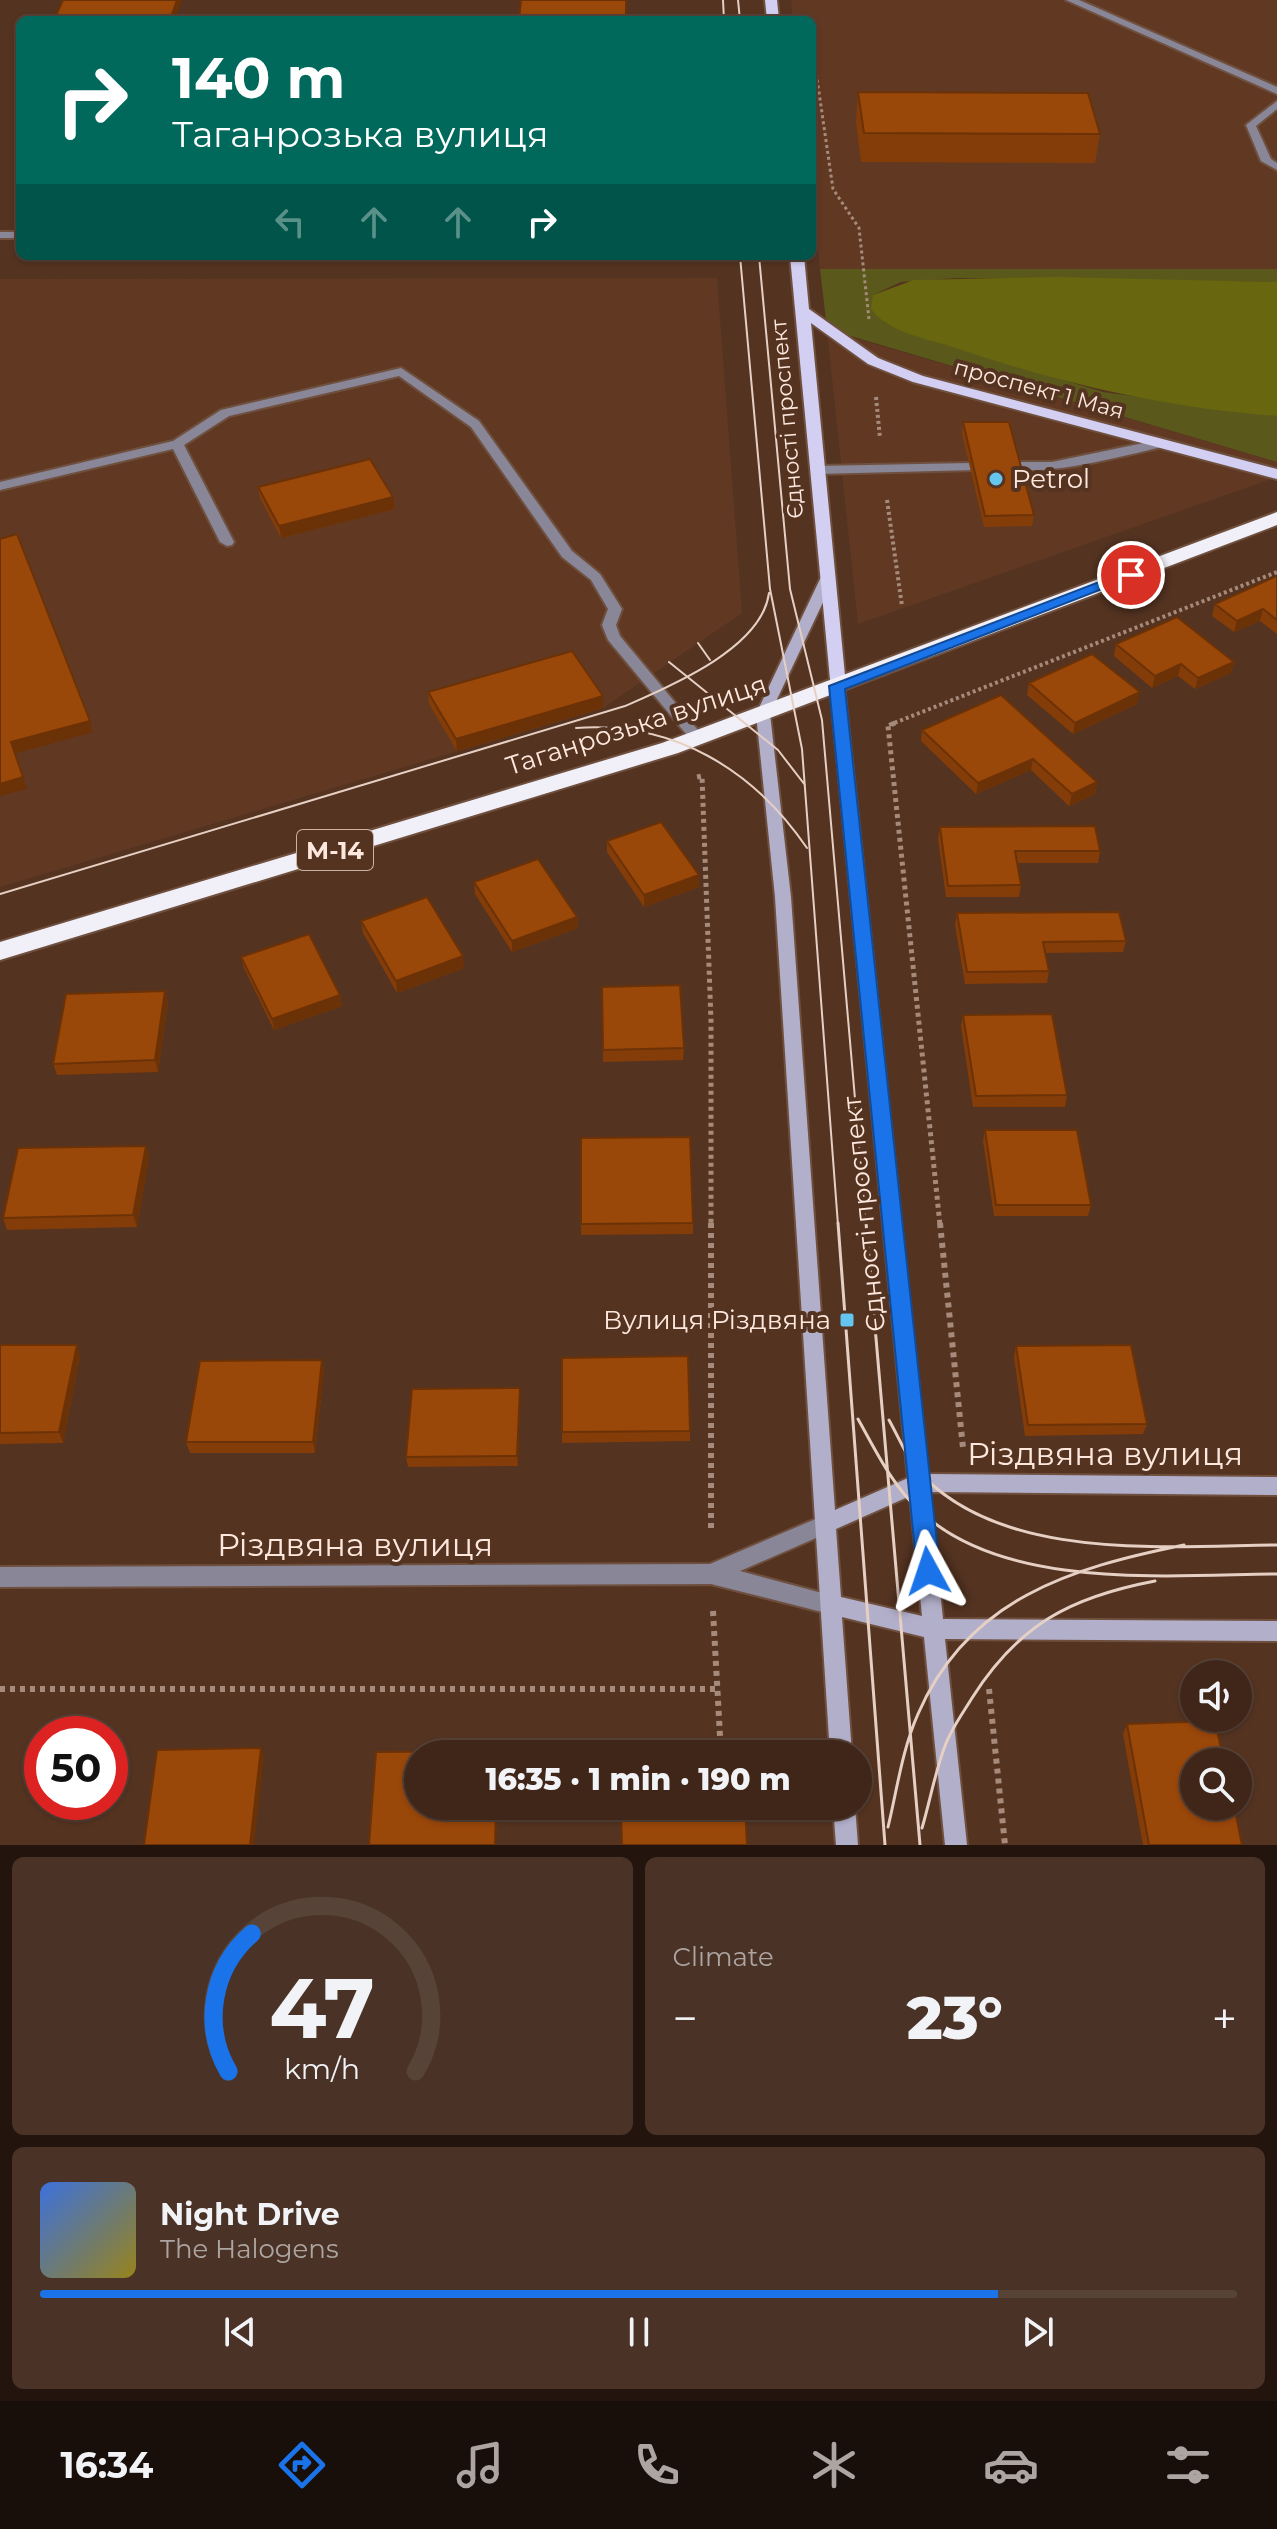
<!DOCTYPE html>
<meta charset="utf-8">
<style>
:root{--surface:#3f2619;--page:#4a3226;--text:#f1f3f6;--muted:#ada5a2;--line:#584338;--accent:#1a73e8}
body{margin:0;font-family:Montserrat,sans-serif;background:var(--page);color:var(--text);height:100vh;display:flex;flex-direction:column;font-size:30px;white-space:nowrap}
*{box-sizing:border-box;margin:0}
p{font-size:26px;color:var(--muted)}
.icon{flex:none;width:44px;height:44px;fill:none;stroke:currentColor;stroke-width:2;stroke-linecap:round;stroke-linejoin:round}
.map{position:relative;height:1845px;overflow:hidden}
.side{display:flex;flex-direction:column;gap:12px;padding:12px;background:#23150e;flex:1}
.side>*{flex:none}
.hud{position:absolute;left:16px;top:16px;width:800px;height:244px;border-radius:12px;box-shadow:0 2px 6px #0004,0 0 0 2px var(--line);background:#00695c;color:#fff;overflow:hidden}
.fabs{position:absolute;left:1180px;top:1660px;display:grid;gap:16px}
.fabs a{display:grid;place-items:center;width:72px;height:72px;border-radius:50%;background:var(--surface);box-shadow:0 2px 6px #0004,0 0 0 2px var(--line);font-size:40px}
.speed{position:absolute;left:24px;top:1716px;display:flex;gap:16px;font-size:40px;font-weight:700;text-align:center}
.speed>*{display:grid;place-content:center;width:104px;height:104px;border-radius:50%;background:var(--surface);box-shadow:0 2px 6px #0004,0 0 0 2px var(--line);line-height:1}
.speed .limit{border:12px solid #d22;background:#fff;color:#111}
.pin{position:absolute;display:grid;place-items:center;width:68px;height:68px;color:#fff;margin:-34px;border:4px solid #fff;border-radius:50%;box-shadow:0 2px 8px #0007}
.me{position:absolute;width:88px;margin:-44px;rotate:355deg;stroke-linejoin:round;filter:drop-shadow(0 0 6px #0008)}
.turn{display:flex;align-items:center;gap:28px;height:168px;padding:0 24px;font-size:36px}
.turn .icon{width:104px;height:104px;stroke-width:2.5}
.turn b{display:block;font-size:56px;line-height:68px}
.lanes{display:flex;align-items:center;height:76px;padding:0 24px;background:#0003;justify-content:center;gap:40px;direction:ltr}
.lanes .off{opacity:.35}
.big{font-size:60px;font-weight:800;line-height:1.1}
.side .tile{flex:1;display:flex;flex-direction:column;justify-content:center;gap:12px;min-width:0;padding:0 28px;border-radius:12px;background:var(--page)}
.side .dial{align-items:center;gap:0}
.dial svg{height:208px;overflow:visible;fill:none;stroke:var(--line);stroke-width:7;stroke-linecap:round;text-anchor:middle}
.dial text{fill:var(--text);stroke:none}
.song{display:flex;align-items:center;gap:24px}
.cover{width:96px;height:96px;border-radius:12px;background:linear-gradient(135deg,hsl(220 70% 55%),hsl(50 70% 35%))}
.played{height:8px;border-radius:4px;background:linear-gradient(90deg,var(--accent) 80%,var(--line) 80%)}
.keys{display:flex;justify-content:space-around;direction:ltr}
.heat{display:flex;justify-content:space-between;align-items:center;font-size:44px;direction:ltr}
.side .tiles{flex:1;display:grid;gap:12px;grid-template-columns:1fr 1fr}
.tile:last-child{grid-column:span 2}
.trip{position:absolute;left:404px;top:1740px;width:468px;height:80px;border-radius:40px;background:var(--surface);box-shadow:0 2px 6px #0004,0 0 0 2px var(--line);font-weight:800;line-height:80px;text-align:center}
.tab-bar{display:flex;height:128px;justify-content:space-around;align-items:center;background:#190f0a;color:var(--muted)}
.tab-bar .icon{width:56px;height:56px}
.tab-bar .on{color:var(--accent)}
.tab-bar b{font-size:36px;color:var(--text)}
.map>svg:first-child{display:block}
</style>
<div class="map">
<svg width="1277" height="1845" viewBox="0 0 1277 1845">
<rect width="100%" height="100%" fill="#543321"/>
<path fill="#613923" d="M 791,0 L 1277,0 L 1277,269 L 820,269 L 812,193 L 812,20 L 793,20 Z
M 717,278 L 742,613 L 603,708 L 0,887 L 0,279 Z
M 827,330 L 1277,462 L 1277,477 L 858,624 Z"/>
<path fill="#5a591b" d="M 820,269 L 1277,269 L 1277,282 L 957,278 L 901,282 L 873,295 L 884,322 L 897,329 L 1103,392 L 1277,416 L 1277,462 L 827,329 Z"/>
<path fill="#68670f" d="M 1057,277 L 1277,282 L 1277,416 C 1165,408 1059,383 953,347 C 925,338 889,333 871,309 L 873,295 L 914,280 Z"/>
<g fill="none" stroke-linecap="round" stroke-linejoin="round">
<g stroke="#6f503f" stroke-width="4">
<path id="lane" d="M 1066,0 L 1079,0 L 1277,87 L 1277,94 Z
M 1277,101 L 1277,109 L 1256,126 L 1271,159 L 1277,163 L 1277,170 L 1261,161 L 1246,125 Z
M 0,232 L 20,232 L 20,238 L 0,238 Z
M 401,368 L 479,421 L 572,551 L 600,574 L 622,609 L 616,625 L 620,636 L 702,735 L 704,738 L 702,741 L 692,741 L 608,640 L 602,625 L 608,609 L 591,580 L 562,557 L 471,427 L 399,376 L 229,416 L 184,445 L 234,542 L 232,545 L 227,546 L 220,542 L 173,449 L 0,490 L 0,482 L 173,441 L 221,410 Z
M 1158,440 L 1164,444 L 1162,447 C 1135,453 1030,481 1010,466 L 1016,462 L 1052,462 Z
M 970,463 L 976,467 L 975,470 L 817,474 L 811,470 L 817,466 Z"/>
</g>
<g stroke="#6f503f" stroke-width="4">
<path id="street" d="M 825,1515 L 832,1517 L 835,1524 L 832,1531 L 740,1571 L 837,1597 L 840,1604 L 837,1611 L 830,1614 L 711,1584 L 0,1587 L 0,1567 L 710,1564 Z"/>
</g>
<g stroke="#6f503f" stroke-width="4">
<path id="secondary" d="M 828,573 L 835,577 L 770,714 L 791,897 L 835,1510 L 908,1478 L 830,686 L 837,681 L 844,686 L 928,1474 L 1277,1477 L 1277,1495 L 930,1492 L 943,1619 L 1277,1621 L 1277,1641 L 945,1639 L 967,1845 L 945,1845 L 924,1637 L 842,1617 L 852,1754 L 830,1754 L 775,897 L 756,714 L 821,577 ZM 910,1496 L 922,1616 L 841,1597 L 836,1529 Z
M 833,1806 L 855,1806 L 858,1845 L 836,1845 Z"/>
</g>
<g stroke="#6f503f" stroke-width="4">
<path id="primary" d="M 765,0 L 777,0 L 779,20 L 767,20 Z
M 790,256 L 804,256 L 809,309 L 878,358 L 923,376 L 1277,469 L 1277,479 L 913,382 L 868,364 L 811,323 L 846,686 L 843,690 L 831,690 Z"/>
</g>
<g stroke="#6f503f" stroke-width="4">
<path id="highway" d="M 1277,512 L 1277,525 L 678,753 L 0,960 L 0,942 L 662,743 Z"/>
</g>
<path stroke="#a68b7c" stroke-width="3" stroke-dasharray="3 3" stroke-linecap="butt" d="M 812,44 L 833,189 L 859,228 L 869,319"/>
<path stroke="#a68b7c" stroke-width="4" stroke-dasharray="3 3" stroke-linecap="butt" d="M 876,397 L 880,438
M 887,500 L 902,606
M 889,725 L 1277,572"/>
<path stroke="#a68b7c" stroke-width="5" stroke-dasharray="4 4" stroke-linecap="butt" d="M 895,723 L 888,726 L 940,1225
M 697,777 L 702,776 L 711,1021 L 711,1225"/>
<path stroke="#a68b7c" stroke-width="6" stroke-dasharray="5 5" stroke-linecap="butt" d="M 711,1223 L 711,1533
M 940,1223 L 963,1448
M 713,1611 L 721,1754
M 0,1689 L 718,1689
M 989,1689 L 1005,1845"/>
<use href="#lane" fill="#888697" fill-rule="evenodd"/>
<use href="#street" fill="#888697" fill-rule="evenodd"/>
<use href="#secondary" fill="#b2afca" fill-rule="evenodd"/>
<use href="#primary" fill="#d2cff2" fill-rule="evenodd"/>
<use href="#highway" fill="#f1f0f8" fill-rule="evenodd"/>
<path stroke="#e6cfc3" stroke-width="2" d="M 723,0 L 724,20
M 738,0 L 740,20
M 740,256 L 770,589 L 802,749 L 838,1225
M 759,256 L 790,589 L 822,720 L 866,1225
M 698,643 L 710,660
M 669,662 L 778,750 L 805,785
M 576,728 C 673,721 753,769 807,848
M 0,894 L 625,706 C 671,686 762,648 769,593"/>
<path stroke="#e6cfc3" stroke-width="3" d="M 838,1223 L 885,1845
M 866,1223 L 920,1845
M 858,1419 C 876,1451 892,1485 919,1510 C 1003,1591 1169,1575 1277,1574
M 889,1420 C 898,1436 905,1454 916,1468 C 996,1563 1167,1546 1277,1545
M 888,1827 C 897,1790 902,1750 918,1714 C 968,1599 1070,1568 1184,1545
M 922,1828 C 930,1801 935,1772 945,1746 C 951,1729 963,1713 972,1698 C 1019,1624 1071,1597 1155,1581"/>
</g>
<path fill="#843d09" d="M 858,92 L 1100,134 L 1095,163 L 861,162 L 856,121 Z
M 963,422 L 1034,515 L 1032,526 L 984,527 L 962,434 Z
M 258,487 L 393,497 L 395,509 L 281,538 L 260,498 Z
M 1277,576 L 1277,634 L 1260,621 L 1234,632 L 1212,616 L 1215,604 Z
M 1116,644 L 1234,662 L 1231,673 L 1195,689 L 1178,676 L 1152,688 L 1114,656 Z
M 1029,683 L 1137,704 L 1073,734 L 1027,695 Z
M 428,692 L 603,696 L 603,708 L 457,751 L 429,704 Z
M 1001,695 L 1097,782 L 1095,794 L 1069,806 L 1031,770 L 976,794 L 921,741 L 922,730 Z
M 940,827 L 1100,851 L 1098,863 L 1017,863 L 1021,885 L 1019,897 L 946,897 L 938,839 Z
M 607,841 L 699,875 L 699,887 L 644,907 L 607,852 Z
M 474,882 L 577,917 L 578,928 L 512,952 L 475,894 Z
M 957,913 L 1126,941 L 1123,952 L 1045,953 L 1049,971 L 1047,983 L 965,984 L 955,925 Z
M 361,921 L 464,968 L 397,993 L 363,933 Z
M 241,957 L 340,995 L 342,1006 L 274,1030 L 244,968 Z
M 602,987 L 684,1048 L 683,1060 L 603,1062 Z
M 165,991 L 168,1002 L 158,1072 L 57,1075 L 53,1064 Z
M 963,1015 L 1067,1095 L 1065,1107 L 973,1107 L 961,1026 Z
M 985,1130 L 1091,1205 L 1088,1216 L 994,1216 L 983,1141 Z
M 581,1138 L 693,1223 L 693,1234 L 581,1235 Z
M 146,1146 L 149,1158 L 137,1227 L 7,1230 L 3,1218 Z
M 0,1345 L 80,1356 L 63,1443 L 0,1444 Z
M 1016,1346 L 1147,1424 L 1143,1434 L 1025,1436 L 1014,1357 Z
M 322,1360 L 324,1371 L 315,1453 L 190,1453 L 186,1442 Z
M 520,1388 L 520,1399 L 518,1466 L 408,1467 L 406,1457 Z
M 690,1431 L 690,1441 L 562,1443 L 562,1432 Z
M 1127,1724 L 1242,1845 L 1143,1845 L 1123,1734 Z"/>
<path fill="#6c3207" d="M 177,0 L 182,0 L 175,20 L 170,20 Z
M 393,497 L 395,509 L 281,538 L 279,526 Z
M 1263,609 L 1260,621 L 1234,632 L 1237,621 Z
M 1234,662 L 1231,673 L 1195,689 L 1198,678 Z
M 1181,664 L 1178,676 L 1152,688 L 1155,676 Z
M 1140,692 L 1137,704 L 1073,734 L 1075,723 Z
M 603,696 L 603,708 L 457,751 L 456,739 Z
M 90,721 L 93,732 L 14,754 L 11,742 Z
M 1033,759 L 1031,770 L 976,794 L 978,783 Z
M 23,777 L 27,789 L 0,796 L 0,784 Z
M 1097,782 L 1095,794 L 1069,806 L 1072,794 Z
M 699,875 L 699,887 L 644,907 L 644,895 Z
M 577,917 L 578,928 L 512,952 L 512,941 Z
M 463,956 L 464,968 L 397,993 L 396,981 Z
M 165,991 L 168,1002 L 158,1072 L 155,1060 Z
M 340,995 L 342,1006 L 274,1030 L 272,1019 Z
M 146,1146 L 149,1158 L 137,1227 L 133,1215 Z
M 77,1345 L 80,1356 L 63,1443 L 59,1432 Z
M 322,1360 L 324,1371 L 315,1453 L 313,1442 Z
M 520,1388 L 520,1399 L 518,1466 L 517,1456 Z
M 261,1748 L 264,1757 L 254,1845 L 250,1845 Z
M 496,1806 L 498,1806 L 496,1845 L 495,1845 Z"/>
<path fill="#9a470a" stroke="#6c3207" stroke-width="2" d="M 63,0 L 177,0 L 170,20 L 54,20 Z
M 521,0 L 626,0 L 626,20 L 519,20 Z
M 858,92 L 1088,93 L 1100,134 L 864,133 Z
M 963,422 L 1009,422 L 1034,515 L 985,516 Z
M 370,459 L 393,497 L 279,526 L 258,487 Z
M 17,534 L 90,721 L 11,742 L 23,777 L 0,784 L 0,539 Z
M 1277,576 L 1277,620 L 1263,609 L 1237,621 L 1215,604 Z
M 1177,617 L 1234,662 L 1198,678 L 1181,664 L 1155,676 L 1116,644 Z
M 572,651 L 603,696 L 456,739 L 428,692 Z
M 1092,654 L 1140,692 L 1075,723 L 1029,683 Z
M 1001,695 L 1097,782 L 1072,794 L 1033,759 L 978,783 L 922,730 Z
M 661,822 L 699,875 L 644,895 L 607,841 Z
M 1095,826 L 1100,851 L 1015,851 L 1021,885 L 948,886 L 940,827 Z
M 538,859 L 577,917 L 512,941 L 474,882 Z
M 427,897 L 463,956 L 396,981 L 361,921 Z
M 1119,912 L 1126,941 L 1043,942 L 1049,971 L 967,972 L 957,913 Z
M 309,934 L 340,995 L 272,1019 L 241,957 Z
M 680,985 L 684,1048 L 603,1050 L 602,987 Z
M 165,991 L 155,1060 L 53,1064 L 66,994 Z
M 1052,1014 L 1067,1095 L 976,1096 L 963,1015 Z
M 985,1130 L 1077,1130 L 1091,1205 L 996,1205 Z
M 690,1137 L 693,1223 L 581,1224 L 581,1138 Z
M 146,1146 L 133,1215 L 3,1218 L 18,1148 Z
M 0,1345 L 77,1345 L 59,1432 L 0,1433 Z
M 1131,1345 L 1147,1424 L 1028,1425 L 1016,1346 Z
M 688,1356 L 690,1431 L 562,1432 L 562,1358 Z
M 322,1360 L 313,1442 L 186,1442 L 200,1361 Z
M 520,1388 L 517,1456 L 406,1457 L 412,1389 Z
M 1215,1721 L 1224,1762 L 1194,1762 L 1194,1806 L 1234,1806 L 1242,1845 L 1149,1845 L 1127,1724 Z
M 261,1748 L 250,1845 L 144,1845 L 157,1750 Z
M 743,1750 L 743,1754 L 621,1754 L 621,1751 Z
M 499,1751 L 499,1754 L 418,1754 L 418,1806 L 496,1806 L 495,1845 L 369,1845 L 376,1752 Z
M 621,1806 L 745,1806 L 747,1845 L 622,1845 Z"/>
<path fill="#1a73e8" stroke="#114b97" stroke-width="2" d="M 1125,572 L 1138,575 L 845,689 L 940,1571 L 937,1578 L 928,1582 L 920,1578 L 917,1571 L 829,686 Z"/>
<g fill="#65c5ee" stroke="#543321" stroke-width="3">
<circle cx="996" cy="479" r="8"/>
<rect x="839" y="1312" width="16" height="16" rx="4"/>
</g>
<g text-anchor="middle" dominant-baseline="central" stroke-width="8" stroke-linejoin="round" paint-order="stroke">
<g font-size="22" fill="#fee8dd" stroke="#543321">
<text transform="translate(1039 389) rotate(15)">проспект 1 Мая</text>
<text transform="translate(787 419) rotate(-95)">Єдності проспект</text>
</g>
<rect fill="#543321" stroke="#cbb2a5" stroke-width="2" x="297" y="830" width="76" height="40" rx="6"/>
<g font-size="24" font-weight="bold" fill="#fee8dd">
<text x="335" y="850">М-14</text>
</g>
<g font-size="26" fill="#fee8dd" stroke="#543321" text-anchor="start">
<text x="1012" y="479">Petrol</text>
<text x="831" y="1320" text-anchor="end">Вулиця Різдвяна</text>
</g>
<g font-size="26" fill="#fee8dd" stroke="#543321">
<text transform="translate(636 725) rotate(-18)">Таганрозька вулиця</text>
<text transform="translate(864 1214) rotate(-96)">Єдності проспект</text>
</g>
<g font-size="32" fill="#fee8dd" stroke="#543321">
<text x="1105" y="1453">Різдвяна вулиця</text>
<text x="355" y="1544">Різдвяна вулиця</text>
</g>
</g>
</svg>
<div class="fabs">
<a><svg class="icon" aria-label="sound" viewBox="0 0 24 24"><path d="M4 9h4l5-4v14l-5-4H4zM17 9q2 3 0 6"/></svg></a>
<a><svg class="icon" aria-label="search" viewBox="0 0 24 24"><circle cx="10" cy="10" r="6"/><path d="M15 15l6 6"/></svg></a>
</div>
<div class="speed"><div class="limit">50</div></div>
<div class="pin" style="left:1131px;top:575px;background:#d93025"><svg class="icon" aria-label="arrive" viewBox="0 0 24 24"><path d="M6 21V4h12l-3 4 3 4H6"/></svg></div>
<svg class="me" style="left:928px;top:1571px" viewBox="-20 -20 40 40"><path d="M0-17L14 15 0 8-14 15z" fill="#1a73e8" stroke="#fff" stroke-width="4"/></svg>
<div class="trip">16:35 · 1 min · 190 m</div>
<div class="hud">
<div class="turn"><svg class="icon" aria-label="right" viewBox="0 0 24 24"><path d="M7 20v-9h11M14 6l5 5-5 5"/></svg><div><b>140 m</b>Таганрозька вулиця</div></div>
<div class="lanes"><svg class="icon off" aria-label="left" viewBox="0 0 24 24"><path d="M17 20v-9H6M10 6l-5 5 5 5"/></svg><svg class="icon off" aria-label="ahead" viewBox="0 0 24 24"><path d="M12 20V5M6 11l6-6 6 6"/></svg><svg class="icon off" aria-label="ahead" viewBox="0 0 24 24"><path d="M12 20V5M6 11l6-6 6 6"/></svg><svg class="icon" aria-label="right" viewBox="0 0 24 24"><path d="M7 20v-9h11M14 6l5 5-5 5"/></svg></div>
</div>
</div>
<section class="side">
<div class="tiles">
<div class="tile dial"><svg viewBox="0 0 100 80">
<path d="M14 69A42 42 0 1 1 86 69"/>
<path d="M14 69A42 42 0 0 1 23 16" stroke="#1a73e8"/>
<text x="50" y="56" font-size="32" font-weight="700">47</text>
<text x="50" y="72" font-size="11">km/h</text>
</svg></div>
<div class="tile"><p>Climate</p>
<div class="heat"><a>−</a><b class="big">23°</b><a>+</a></div>
</div>
<div class="tile">
<div class="song"><i class="cover"></i><div><b>Night Drive</b><p>The Halogens</p></div></div>
<div class="played"></div>
<div class="keys"><svg class="icon" aria-label="previous" viewBox="0 0 24 24"><path d="M18 5L8 12l10 7zM5 5v14"/></svg><svg class="icon" aria-label="pause" viewBox="0 0 24 24"><path d="M8 5v14M16 5v14"/></svg><svg class="icon" aria-label="next" viewBox="0 0 24 24"><path d="M6 5l10 7-10 7zM19 5v14"/></svg></div>
</div>
</div>
</section>
<nav class="tab-bar">
<b>16:34</b>
<svg class="icon on" aria-label="directions" viewBox="0 0 24 24"><path d="M12 3l9 9-9 9-9-9zM9 14v-3h6M13 9l2 2-2 2"/></svg>
<svg class="icon" aria-label="music" viewBox="0 0 24 24"><path d="M9 18V5l10-2v13"/><circle cx="6" cy="18" r="3"/><circle cx="16" cy="16" r="3"/></svg>
<svg class="icon" aria-label="phone" viewBox="0 0 24 24"><path d="M5 4h4l2 5-3 2q2 4 5 5l2-3 5 2v4C11 20 4 13 5 4z"/></svg>
<svg class="icon" aria-label="climate" viewBox="0 0 24 24"><path d="M12 3v18M4 7l16 10M4 17L20 7"/></svg>
<svg class="icon" aria-label="car" viewBox="0 0 24 24"><path d="M5 17H2v-5l4-1 3-4h7l3 4 3 1v5h-3M9 17h6M6 11h13"/><circle cx="7" cy="17" r="2"/><circle cx="17" cy="17" r="2"/></svg>
<svg class="icon" aria-label="filters" viewBox="0 0 24 24"><path d="M4 7h16M4 17h16"/><circle cx="9" cy="7" r="2"/><circle cx="15" cy="17" r="2"/></svg>
</nav>
